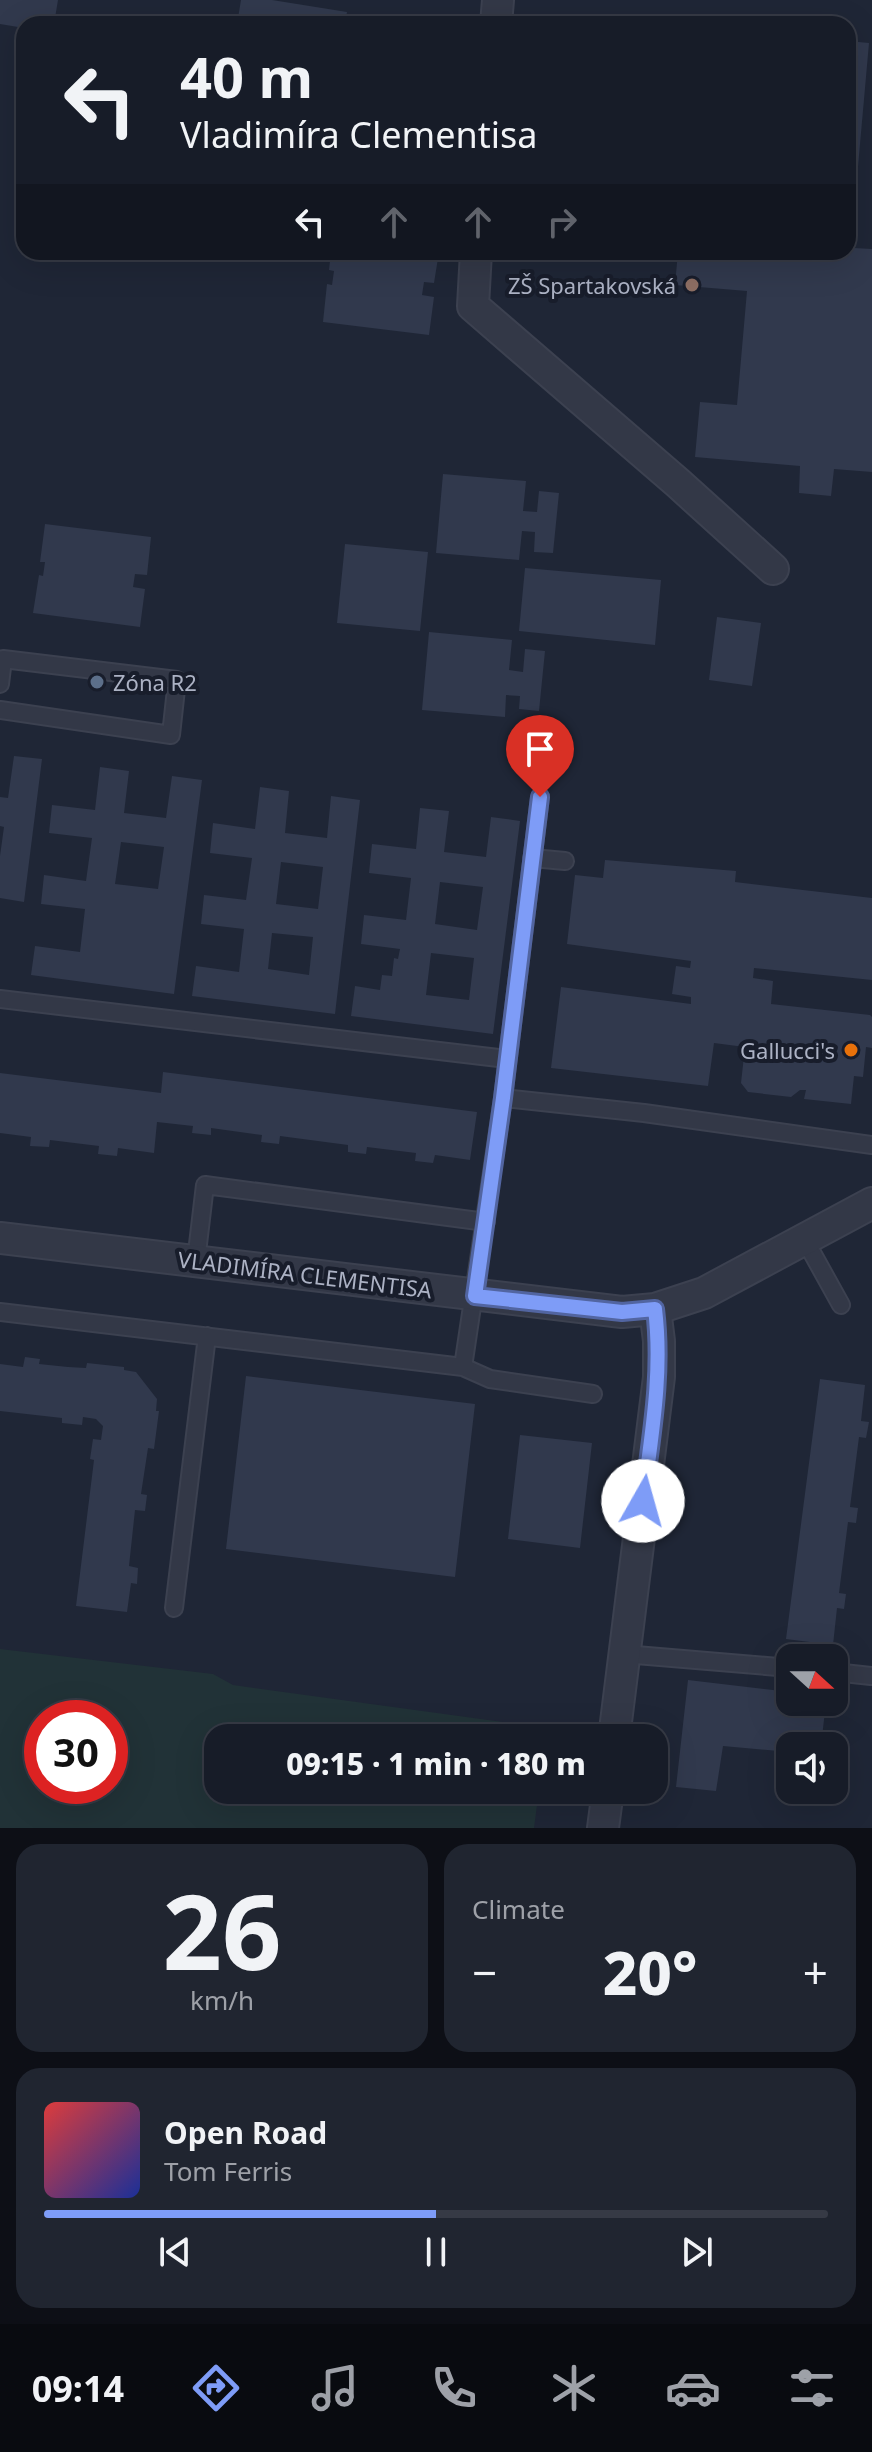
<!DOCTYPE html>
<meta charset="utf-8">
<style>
:root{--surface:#171c28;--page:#202530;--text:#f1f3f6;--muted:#9ea1a8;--line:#363a45;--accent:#7e9cf7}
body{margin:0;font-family:"Noto Sans",sans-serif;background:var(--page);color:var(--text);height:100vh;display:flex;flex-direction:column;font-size:30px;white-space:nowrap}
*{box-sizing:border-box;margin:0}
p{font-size:26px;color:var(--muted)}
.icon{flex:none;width:44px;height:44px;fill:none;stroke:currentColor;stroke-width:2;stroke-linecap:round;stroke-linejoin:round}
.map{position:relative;height:1828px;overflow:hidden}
.details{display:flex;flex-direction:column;gap:16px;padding:16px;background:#0d0f16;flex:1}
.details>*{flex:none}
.banner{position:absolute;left:16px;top:16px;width:840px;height:244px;border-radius:24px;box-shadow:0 8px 32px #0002,0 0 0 2px var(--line);background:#171c28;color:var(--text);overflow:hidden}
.needle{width:52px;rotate:111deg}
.fabs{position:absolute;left:776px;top:1644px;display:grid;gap:16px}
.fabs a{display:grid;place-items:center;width:72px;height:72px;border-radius:16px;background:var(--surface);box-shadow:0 8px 32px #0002,0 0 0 2px var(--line);font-size:40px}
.speed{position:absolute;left:24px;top:1700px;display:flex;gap:16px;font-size:40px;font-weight:700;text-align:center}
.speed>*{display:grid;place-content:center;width:104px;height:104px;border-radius:50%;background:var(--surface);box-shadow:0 8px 32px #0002,0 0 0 2px var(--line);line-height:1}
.speed .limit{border:12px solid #d22;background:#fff;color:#111}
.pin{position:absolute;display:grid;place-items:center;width:68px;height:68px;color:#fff;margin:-82px -34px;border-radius:50% 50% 50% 0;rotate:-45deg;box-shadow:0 0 8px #0007}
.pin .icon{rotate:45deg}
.me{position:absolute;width:88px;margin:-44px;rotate:7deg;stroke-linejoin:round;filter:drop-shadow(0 0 6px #0008)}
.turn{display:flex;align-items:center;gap:28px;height:168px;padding:0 32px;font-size:36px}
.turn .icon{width:104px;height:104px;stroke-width:2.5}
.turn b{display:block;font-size:56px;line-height:68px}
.lanes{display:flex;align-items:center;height:76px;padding:0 32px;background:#0003;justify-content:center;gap:40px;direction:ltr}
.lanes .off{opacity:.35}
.big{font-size:60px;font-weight:800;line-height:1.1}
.details .tile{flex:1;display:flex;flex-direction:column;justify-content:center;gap:12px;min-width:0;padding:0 28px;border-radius:24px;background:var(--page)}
.details .dial{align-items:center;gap:0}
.dial b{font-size:104px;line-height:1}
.song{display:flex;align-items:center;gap:24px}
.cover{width:96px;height:96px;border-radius:12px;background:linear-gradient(135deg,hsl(0 70% 55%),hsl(230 70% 35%))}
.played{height:8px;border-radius:4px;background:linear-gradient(90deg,var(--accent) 50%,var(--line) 50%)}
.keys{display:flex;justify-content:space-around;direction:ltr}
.heat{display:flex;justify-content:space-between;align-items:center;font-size:44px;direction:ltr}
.details .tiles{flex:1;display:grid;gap:16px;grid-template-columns:1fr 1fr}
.tile:last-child{grid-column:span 2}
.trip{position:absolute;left:204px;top:1724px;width:464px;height:80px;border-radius:24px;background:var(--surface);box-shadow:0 8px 32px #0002,0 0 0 2px var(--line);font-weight:800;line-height:80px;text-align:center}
.menu{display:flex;height:128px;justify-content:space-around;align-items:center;background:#090b10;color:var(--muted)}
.menu .icon{width:56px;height:56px}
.menu .selected{color:var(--accent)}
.menu b{font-size:36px;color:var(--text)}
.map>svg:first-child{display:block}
</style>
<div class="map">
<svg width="872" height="1828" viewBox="0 0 872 1828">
<rect width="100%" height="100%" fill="#1f2636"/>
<path fill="#213237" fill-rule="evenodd" d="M 0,1649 L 213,1674 L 233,1685 L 547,1728 L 545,1738 L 218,1738 L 218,1790 L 539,1790 L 534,1828 L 0,1828 ZM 42,1718 L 110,1718 L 110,1786 L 42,1786 Z"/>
<path fill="#31394d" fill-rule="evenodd" d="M 0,0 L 58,0 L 54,24 L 24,24 L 24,28 L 0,24 Z
M 241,0 L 272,0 L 347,12 L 345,24 L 237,24 Z
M 848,41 L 869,43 L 856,189 L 848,188 Z
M 848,236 L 855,236 L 854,248 L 872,249 L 872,472 L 834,469 L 831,496 L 799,493 L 800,466 L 695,457 L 700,402 L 737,405 L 747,291 L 675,285 L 678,252 L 848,252 Z
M 331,252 L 439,252 L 434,283 L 424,282 L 422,295 L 434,297 L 429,335 L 323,322 L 327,284 L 332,285 L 334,271 L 329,270 Z
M 443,474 L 526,481 L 523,511 L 537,512 L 539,491 L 559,493 L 553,553 L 534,552 L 535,532 L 522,531 L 519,560 L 436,553 Z
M 45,524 L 151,537 L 147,575 L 135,574 L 133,587 L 145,589 L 140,627 L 33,613 L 39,575 L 43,576 L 45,562 L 40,562 Z
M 345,544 L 428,552 L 420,631 L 337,623 Z
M 525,568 L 661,580 L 655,645 L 519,631 Z
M 717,617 L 761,623 L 752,686 L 709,680 Z
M 429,632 L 512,640 L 509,670 L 523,672 L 525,649 L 545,651 L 539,711 L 519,709 L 520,696 L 506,695 L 505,717 L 422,710 Z
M 14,756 L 42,759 L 24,902 L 0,898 L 0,856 L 4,827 L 0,826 L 0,797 L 8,798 Z
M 100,767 L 129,771 L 124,813 L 166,818 L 172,776 L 202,780 L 174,994 L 31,975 L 35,946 L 80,952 L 85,909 L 41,904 L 44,875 L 86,881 L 92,838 L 49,833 L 52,805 L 95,810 ZM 121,842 L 164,847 L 158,889 L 115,884 Z
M 260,787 L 289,791 L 285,833 L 327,838 L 331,796 L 360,800 L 335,1014 L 192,996 L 196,966 L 239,972 L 244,929 L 201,924 L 204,895 L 246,900 L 252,858 L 210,853 L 213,823 L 255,829 ZM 281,862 L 323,867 L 318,909 L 276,904 ZM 272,933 L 313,937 L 309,975 L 268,969 Z
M 420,808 L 449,811 L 444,852 L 486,857 L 491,817 L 520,821 L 493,1034 L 351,1016 L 355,986 L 380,990 L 382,975 L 392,976 L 394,958 L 398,959 L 400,949 L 361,944 L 364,915 L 406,920 L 411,878 L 369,873 L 372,844 L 416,849 ZM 440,882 L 483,887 L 477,930 L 435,924 ZM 431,953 L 474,958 L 469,1000 L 426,995 Z
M 605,860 L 736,871 L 735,882 L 872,898 L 872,980 L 754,968 L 753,978 L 773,981 L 771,1004 L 870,1015 L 872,1017 L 872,1048 L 866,1047 L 863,1077 L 854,1076 L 851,1104 L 804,1099 L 806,1090 L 800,1090 L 791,1097 L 748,1092 L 741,1083 L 745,1047 L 714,1043 L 708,1086 L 551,1068 L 561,987 L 691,1004 L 691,997 L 672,994 L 676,966 L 690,968 L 691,961 L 567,944 L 575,875 L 603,878 Z
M 163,1072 L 477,1112 L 470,1160 L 435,1155 L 433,1163 L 415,1161 L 416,1153 L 367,1147 L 366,1154 L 348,1152 L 348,1145 L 280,1136 L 279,1144 L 261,1142 L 262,1135 L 211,1128 L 211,1135 L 192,1133 L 193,1126 L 157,1122 L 154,1153 L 118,1148 L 117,1156 L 98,1154 L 99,1146 L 50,1140 L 49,1147 L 30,1146 L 31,1137 L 0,1133 L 0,1073 L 161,1093 Z
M 25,1357 L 40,1359 L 39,1364 L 68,1367 L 86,1368 L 87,1363 L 124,1367 L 124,1370 L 136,1372 L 157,1399 L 156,1411 L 159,1411 L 154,1449 L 148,1448 L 141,1494 L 147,1495 L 145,1511 L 135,1510 L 129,1566 L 138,1568 L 137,1584 L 131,1583 L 127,1612 L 76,1606 L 94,1460 L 90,1459 L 93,1439 L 101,1440 L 103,1426 L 96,1419 L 83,1417 L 82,1425 L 62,1423 L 62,1418 L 0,1411 L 0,1364 L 23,1367 Z
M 246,1376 L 475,1404 L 455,1577 L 226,1549 Z
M 820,1379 L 865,1385 L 861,1421 L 869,1422 L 866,1438 L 859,1437 L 850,1507 L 858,1508 L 856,1523 L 848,1522 L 839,1593 L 846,1594 L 844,1609 L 837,1608 L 833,1645 L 786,1639 Z
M 520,1435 L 592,1443 L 580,1548 L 508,1539 Z
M 688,1680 L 790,1692 L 790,1702 L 826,1702 L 821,1746 L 790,1746 L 790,1752 L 723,1746 L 716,1791 L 676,1787 Z"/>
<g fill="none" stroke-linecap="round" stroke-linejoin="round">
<g stroke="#3c4150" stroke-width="20">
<path id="lane" d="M 0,684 L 3,659 L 177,680 L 171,735 L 0,710
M 532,858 L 565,861
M 0,999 L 507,1059
M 503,1098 L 644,1113 L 872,1145
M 805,1240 L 841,1305
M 196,1261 L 205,1185 L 486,1222
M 0,1312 L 463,1367 L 490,1379 L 593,1394
M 463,1367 L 503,1098 L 540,797
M 174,1608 L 207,1336
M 624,1654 L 790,1668
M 834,1672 L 871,1676"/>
</g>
<g stroke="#3c4150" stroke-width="34">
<path id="street" d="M 496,24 L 498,0
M 476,252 L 473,306 L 678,483 L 773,569
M 0,1238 L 622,1312 L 655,1309 L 704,1293 L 872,1203
M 614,1738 L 659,1377 L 659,1341 L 655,1309
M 603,1828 L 608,1790"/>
</g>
<use href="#lane" stroke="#333847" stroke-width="16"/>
<use href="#street" stroke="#333847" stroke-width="30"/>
</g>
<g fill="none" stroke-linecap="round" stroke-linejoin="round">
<g stroke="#5265a1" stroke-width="20">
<path id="route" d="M 540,797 L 503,1098 L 475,1296 L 622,1312 L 655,1309 C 663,1374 651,1437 643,1501"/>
</g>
<use href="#route" stroke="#7e9cf7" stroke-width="14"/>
</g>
<circle fill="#8d6e63" stroke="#181d2b" stroke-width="3" cx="692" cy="285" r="8"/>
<circle fill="#5c6f8a" stroke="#181d2b" stroke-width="3" cx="97" cy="682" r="8"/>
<circle fill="#e8710a" stroke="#181d2b" stroke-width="3" cx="851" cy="1050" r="8"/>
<g text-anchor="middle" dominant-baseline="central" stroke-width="8" stroke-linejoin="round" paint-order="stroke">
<g font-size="22" fill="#acb2c4" stroke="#181d2b" text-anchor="end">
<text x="676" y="285">ZŠ Spartakovská</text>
<text x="113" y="682" text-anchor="start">Zóna R2</text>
<text x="835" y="1050">Gallucci's</text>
</g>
<g font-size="22" fill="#acb2c4" stroke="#181d2b">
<text transform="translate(305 1274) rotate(7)">VLADIMÍRA CLEMENTISA</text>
</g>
</g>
</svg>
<div class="fabs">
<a><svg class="needle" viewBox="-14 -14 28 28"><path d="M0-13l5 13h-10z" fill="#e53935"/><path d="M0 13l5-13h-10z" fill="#9ea1a8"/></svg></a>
<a><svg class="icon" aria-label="sound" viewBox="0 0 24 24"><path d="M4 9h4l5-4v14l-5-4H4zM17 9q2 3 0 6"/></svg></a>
</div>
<div class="speed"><div class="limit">30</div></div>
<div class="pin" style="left:540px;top:797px;background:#d93025"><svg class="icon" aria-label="arrive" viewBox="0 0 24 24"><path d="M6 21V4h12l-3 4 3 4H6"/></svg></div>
<svg class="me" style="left:643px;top:1501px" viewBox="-20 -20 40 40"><circle r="19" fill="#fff"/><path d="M0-13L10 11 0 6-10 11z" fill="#7e9cf7"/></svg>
<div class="trip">09:15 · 1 min · 180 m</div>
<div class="banner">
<div class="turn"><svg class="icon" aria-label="left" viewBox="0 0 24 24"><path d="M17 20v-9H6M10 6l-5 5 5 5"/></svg><div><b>40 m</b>Vladimíra Clementisa</div></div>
<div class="lanes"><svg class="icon" aria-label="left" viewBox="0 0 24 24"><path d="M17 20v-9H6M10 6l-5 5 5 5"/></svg><svg class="icon off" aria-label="ahead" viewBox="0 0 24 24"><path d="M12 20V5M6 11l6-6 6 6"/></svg><svg class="icon off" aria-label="ahead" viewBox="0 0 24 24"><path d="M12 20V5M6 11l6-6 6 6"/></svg><svg class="icon off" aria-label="right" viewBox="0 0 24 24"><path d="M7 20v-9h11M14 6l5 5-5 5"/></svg></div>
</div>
</div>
<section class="details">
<div class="tiles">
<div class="tile dial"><b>26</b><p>km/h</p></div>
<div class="tile"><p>Climate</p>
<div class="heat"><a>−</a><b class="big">20°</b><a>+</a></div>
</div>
<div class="tile">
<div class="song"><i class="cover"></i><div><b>Open Road</b><p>Tom Ferris</p></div></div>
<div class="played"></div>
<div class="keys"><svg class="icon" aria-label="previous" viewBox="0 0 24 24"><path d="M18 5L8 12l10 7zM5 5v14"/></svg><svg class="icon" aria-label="pause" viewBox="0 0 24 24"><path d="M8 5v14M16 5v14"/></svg><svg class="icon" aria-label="next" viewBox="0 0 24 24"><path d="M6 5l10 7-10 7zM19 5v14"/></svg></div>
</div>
</div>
</section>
<nav class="menu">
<b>09:14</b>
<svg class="icon selected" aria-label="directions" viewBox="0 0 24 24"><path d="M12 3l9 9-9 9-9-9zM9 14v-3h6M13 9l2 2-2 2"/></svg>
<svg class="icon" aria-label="music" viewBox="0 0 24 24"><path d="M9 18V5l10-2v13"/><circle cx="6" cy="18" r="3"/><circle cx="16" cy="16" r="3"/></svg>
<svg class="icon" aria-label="phone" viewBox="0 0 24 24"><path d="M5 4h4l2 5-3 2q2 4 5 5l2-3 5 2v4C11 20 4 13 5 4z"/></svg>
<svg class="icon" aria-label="climate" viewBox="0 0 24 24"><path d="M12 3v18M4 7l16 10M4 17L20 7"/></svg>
<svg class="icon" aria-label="car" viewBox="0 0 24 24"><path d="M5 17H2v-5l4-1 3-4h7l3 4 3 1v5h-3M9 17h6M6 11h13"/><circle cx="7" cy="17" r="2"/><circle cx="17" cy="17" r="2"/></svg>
<svg class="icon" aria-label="filters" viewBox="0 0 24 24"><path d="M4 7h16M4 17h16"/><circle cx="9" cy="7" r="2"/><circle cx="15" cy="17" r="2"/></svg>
</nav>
